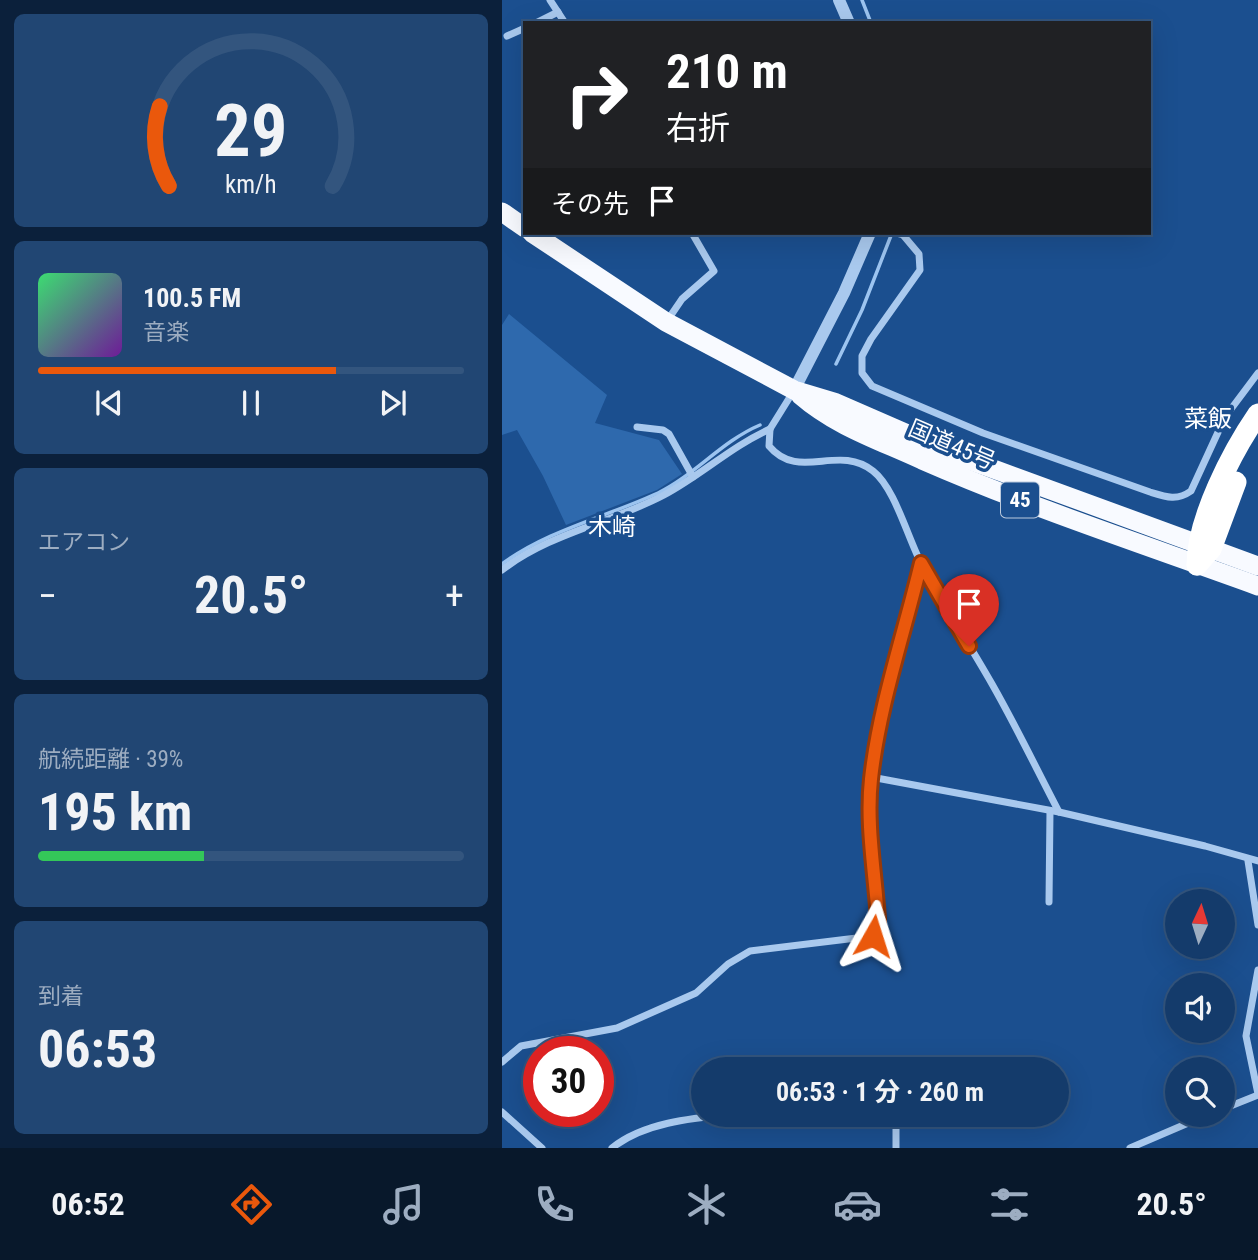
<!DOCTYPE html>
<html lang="ja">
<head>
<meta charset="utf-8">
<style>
  body { margin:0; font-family:"Roboto Condensed","Noto Sans JP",sans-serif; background:#214673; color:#f1f3f6; height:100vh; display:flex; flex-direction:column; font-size:26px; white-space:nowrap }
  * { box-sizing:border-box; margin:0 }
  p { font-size:23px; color:#9dadc1 }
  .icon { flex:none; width:38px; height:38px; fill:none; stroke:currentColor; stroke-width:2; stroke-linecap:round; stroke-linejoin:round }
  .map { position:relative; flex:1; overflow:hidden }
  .drawer { display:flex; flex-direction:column; gap:14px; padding:14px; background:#0b203b; width:502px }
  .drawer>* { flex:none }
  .hud { position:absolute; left:21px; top:21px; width:628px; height:214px; border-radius:0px; box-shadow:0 7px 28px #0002,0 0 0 2px #33557e; background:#202124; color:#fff; overflow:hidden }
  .needle { width:46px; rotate:4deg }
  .buttons { position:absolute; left:663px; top:889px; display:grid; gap:14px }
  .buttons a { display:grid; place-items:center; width:70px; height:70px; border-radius:50%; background:#143b6b; box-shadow:0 7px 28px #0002,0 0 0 2px #33557e; font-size:35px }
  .speed { position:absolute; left:21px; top:1036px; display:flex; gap:14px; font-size:35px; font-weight:700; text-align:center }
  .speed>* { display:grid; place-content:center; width:91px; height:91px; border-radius:50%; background:#143b6b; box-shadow:0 7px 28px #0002,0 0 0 2px #33557e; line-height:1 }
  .speed .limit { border:10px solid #d22; background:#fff; color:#111 }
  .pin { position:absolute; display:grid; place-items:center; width:60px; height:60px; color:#fff; margin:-72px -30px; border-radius:50% 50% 50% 0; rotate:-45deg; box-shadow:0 0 7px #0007 }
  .pin .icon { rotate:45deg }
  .me { position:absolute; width:77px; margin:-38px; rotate:6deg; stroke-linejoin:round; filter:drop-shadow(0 0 5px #0008) }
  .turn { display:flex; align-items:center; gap:24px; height:147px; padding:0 28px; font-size:32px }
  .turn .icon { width:91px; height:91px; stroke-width:2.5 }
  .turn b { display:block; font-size:49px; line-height:60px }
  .then { display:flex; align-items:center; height:66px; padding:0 28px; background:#0003; gap:14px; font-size:26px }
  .big { font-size:52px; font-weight:700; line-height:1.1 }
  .drawer .tile { flex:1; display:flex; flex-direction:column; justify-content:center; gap:10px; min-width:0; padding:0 24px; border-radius:10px; background:#214673 }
  .drawer .dial { align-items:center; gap:0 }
  .dial svg { height:182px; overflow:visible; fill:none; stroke:#33557e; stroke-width:7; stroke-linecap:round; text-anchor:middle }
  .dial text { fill:#f1f3f6; stroke:none }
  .song { display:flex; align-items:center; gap:21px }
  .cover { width:84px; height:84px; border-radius:10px; background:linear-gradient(135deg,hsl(140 70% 55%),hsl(280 70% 35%)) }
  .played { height:7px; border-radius:4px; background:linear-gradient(90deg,#ea580c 70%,#33557e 70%) }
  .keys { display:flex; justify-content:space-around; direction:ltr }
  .heat { display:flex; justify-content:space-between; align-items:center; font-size:38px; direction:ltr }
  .charge { height:10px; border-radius:5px; background:linear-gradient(90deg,#34c759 39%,#33557e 0) }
  .trip { position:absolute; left:189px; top:1057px; width:378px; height:70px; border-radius:35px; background:#143b6b; box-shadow:0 7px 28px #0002,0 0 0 2px #33557e; font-weight:700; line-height:70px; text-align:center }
  .dock { display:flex; height:112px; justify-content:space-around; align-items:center; background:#08182b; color:#9dadc1 }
  .dock .icon { width:49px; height:49px }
  .dock .selected { color:#ea580c }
  .dock b { font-size:32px; color:#f1f3f6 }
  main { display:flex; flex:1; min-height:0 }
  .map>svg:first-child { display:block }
  .green { fill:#2e69ad }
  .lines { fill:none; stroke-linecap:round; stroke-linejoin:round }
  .stream { stroke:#9cc4f0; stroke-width:3.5 }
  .minor { stroke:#a9c9ee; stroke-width:7 }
  .tertiary { stroke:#a9c9ee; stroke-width:12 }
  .trunk { stroke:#f8faff; stroke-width:19 }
  .motorway { stroke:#fff; stroke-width:21 }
  .route-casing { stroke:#983908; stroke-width:18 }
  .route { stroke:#ea580c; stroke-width:12 }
  .labels { text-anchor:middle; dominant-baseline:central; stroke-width:7; stroke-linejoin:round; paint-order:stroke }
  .shield { fill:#1b4f8f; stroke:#bbcadd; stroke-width:2 }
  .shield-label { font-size:21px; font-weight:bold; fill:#fff }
  .street-label { font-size:23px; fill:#fff; stroke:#1b4f8f }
  .neighbourhood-label { font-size:24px; fill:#fff; stroke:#1b4f8f }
</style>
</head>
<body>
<main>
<section class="drawer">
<div class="tile dial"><svg viewBox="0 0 100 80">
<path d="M14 69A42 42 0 1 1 86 69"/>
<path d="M14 69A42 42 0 0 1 10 34" stroke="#ea580c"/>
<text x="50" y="56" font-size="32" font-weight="700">29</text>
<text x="50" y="72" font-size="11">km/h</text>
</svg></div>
<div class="tile">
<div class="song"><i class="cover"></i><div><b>100.5 FM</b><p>音楽</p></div></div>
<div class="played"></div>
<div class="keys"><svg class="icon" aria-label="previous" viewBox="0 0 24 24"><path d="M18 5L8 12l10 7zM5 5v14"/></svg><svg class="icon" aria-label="pause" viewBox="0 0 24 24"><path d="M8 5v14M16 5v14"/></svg><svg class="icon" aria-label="next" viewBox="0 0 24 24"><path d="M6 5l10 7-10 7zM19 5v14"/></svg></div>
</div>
<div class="tile"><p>エアコン</p>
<div class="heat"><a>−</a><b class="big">20.5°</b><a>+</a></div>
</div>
<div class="tile"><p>航続距離 · 39%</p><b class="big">195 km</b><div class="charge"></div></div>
<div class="tile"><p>到着</p><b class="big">06:53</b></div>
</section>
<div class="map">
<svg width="756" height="1148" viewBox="0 0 756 1148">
  <rect width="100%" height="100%" fill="#1b4f8f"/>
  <path class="green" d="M7,314l98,81 -12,28 64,17 23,34 -25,16 -91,35 -23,-49 -26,-46 -15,5v-110z"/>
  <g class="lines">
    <g class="stream">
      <path d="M360,0l9,23"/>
      <path d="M334,364l26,-54 30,-77"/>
      <path d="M0,564c46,-34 104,-47 156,-71 37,-18 64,-52 102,-68"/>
    </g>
    <g class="minor">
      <path d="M48,0l15,23"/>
      <path d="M34,23l22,-11"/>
      <path d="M5,36l18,-8"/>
      <path d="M394,233l7,2 16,19 1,16 -49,69 -9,17v17l10,13 111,47 167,59c16,5 27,9 41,-1l34,-74 33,-44"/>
      <path d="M165,321l15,-22 32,-28 -22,-38"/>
      <path d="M291,392l-23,37 -1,17c30,36 69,-3 104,25 22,17 35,68 49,94 22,40 47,79 70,119 24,42 45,86 67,128"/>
      <path d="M135,427l26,3 6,4 24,43"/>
      <path d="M0,570c48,-37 109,-47 162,-75 36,-19 68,-49 106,-66"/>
      <path d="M369,777l188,35 146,34 53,15"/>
      <path d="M746,861l10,64"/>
      <path d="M547,902l1,-91"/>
      <path d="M756,970l-12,66 12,58"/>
      <path d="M0,1062l19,-16 96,-18 79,-35 32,-29 22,-13 123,-15 5,-5v-12l-9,-120 2,-22 51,-214"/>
      <path d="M445,1069l34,-2 41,2"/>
      <path d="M721,1109l35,-14"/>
      <path d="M0,1112l40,36"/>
      <path d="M394,1115v33"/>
      <path d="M110,1148c31,-25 79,-30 117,-33"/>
      <path d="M628,1148l77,-33"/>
    </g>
    <g class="tertiary">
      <path d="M337,0l10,23"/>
      <path d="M292,390l50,-97 26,-60"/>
    </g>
    <g class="trunk">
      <path d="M0,212l23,16"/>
      <path d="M30,233l134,89 128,68 40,12 124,54 300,110"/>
      <path d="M298,395c37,32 79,45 122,65 110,48 223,85 336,126"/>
    </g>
    <g class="motorway">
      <path d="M695,565c0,-46 35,-113 61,-151"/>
      <path d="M695,565l14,-16 25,-67"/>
    </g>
  </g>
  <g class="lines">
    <g class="route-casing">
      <path id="route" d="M371,936l5,-5v-12c-3,-46 -12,-95 -7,-140 8,-73 33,-145 50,-216l48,83"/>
    </g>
    <use href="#route" class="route"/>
  </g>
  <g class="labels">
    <rect class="shield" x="499" y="482.5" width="38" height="35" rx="5"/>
    <g class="shield-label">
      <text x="518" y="500">45</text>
    </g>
    <g class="street-label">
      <text transform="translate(450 445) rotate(23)">国道45号</text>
    </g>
    <g class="neighbourhood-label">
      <text x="706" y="419">菜飯</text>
      <text x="110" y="527">木崎</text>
    </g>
  </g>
</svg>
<div class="buttons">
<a><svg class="needle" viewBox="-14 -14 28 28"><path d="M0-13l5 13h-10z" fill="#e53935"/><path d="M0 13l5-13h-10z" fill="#9dadc1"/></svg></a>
<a><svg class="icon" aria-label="sound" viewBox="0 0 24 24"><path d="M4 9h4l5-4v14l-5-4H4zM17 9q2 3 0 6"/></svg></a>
<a><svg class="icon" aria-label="search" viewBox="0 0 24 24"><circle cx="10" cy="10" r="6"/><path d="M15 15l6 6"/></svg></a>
</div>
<div class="speed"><div class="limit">30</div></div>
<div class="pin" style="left:467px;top:646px;background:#d93025"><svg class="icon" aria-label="arrive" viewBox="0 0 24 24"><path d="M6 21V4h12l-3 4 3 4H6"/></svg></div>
<svg class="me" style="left:371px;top:936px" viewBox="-20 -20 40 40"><path d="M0-17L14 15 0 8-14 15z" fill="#ea580c" stroke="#fff" stroke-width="4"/></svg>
<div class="trip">06:53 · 1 分 · 260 m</div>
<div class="hud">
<div class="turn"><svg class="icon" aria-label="right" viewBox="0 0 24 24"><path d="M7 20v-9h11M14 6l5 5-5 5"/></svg><div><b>210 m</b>右折</div></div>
<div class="then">その先<svg class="icon" aria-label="arrive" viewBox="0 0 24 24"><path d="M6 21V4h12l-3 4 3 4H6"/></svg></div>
</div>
</div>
</main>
<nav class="dock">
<b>06:52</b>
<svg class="icon selected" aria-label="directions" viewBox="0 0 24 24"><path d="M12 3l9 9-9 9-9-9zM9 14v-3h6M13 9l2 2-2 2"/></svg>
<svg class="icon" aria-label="music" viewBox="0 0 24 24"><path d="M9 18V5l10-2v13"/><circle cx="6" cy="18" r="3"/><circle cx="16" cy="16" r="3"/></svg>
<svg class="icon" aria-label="phone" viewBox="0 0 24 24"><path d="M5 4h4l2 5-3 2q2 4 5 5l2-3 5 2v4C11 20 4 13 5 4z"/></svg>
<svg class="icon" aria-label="climate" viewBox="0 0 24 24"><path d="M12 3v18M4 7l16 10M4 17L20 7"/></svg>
<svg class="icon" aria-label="car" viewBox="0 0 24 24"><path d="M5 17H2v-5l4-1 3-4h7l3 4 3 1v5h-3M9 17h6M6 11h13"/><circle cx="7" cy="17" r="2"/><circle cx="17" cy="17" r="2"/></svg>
<svg class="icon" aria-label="filters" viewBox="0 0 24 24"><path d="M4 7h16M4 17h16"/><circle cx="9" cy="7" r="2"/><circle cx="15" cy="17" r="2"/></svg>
<b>20.5°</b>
</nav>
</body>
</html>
